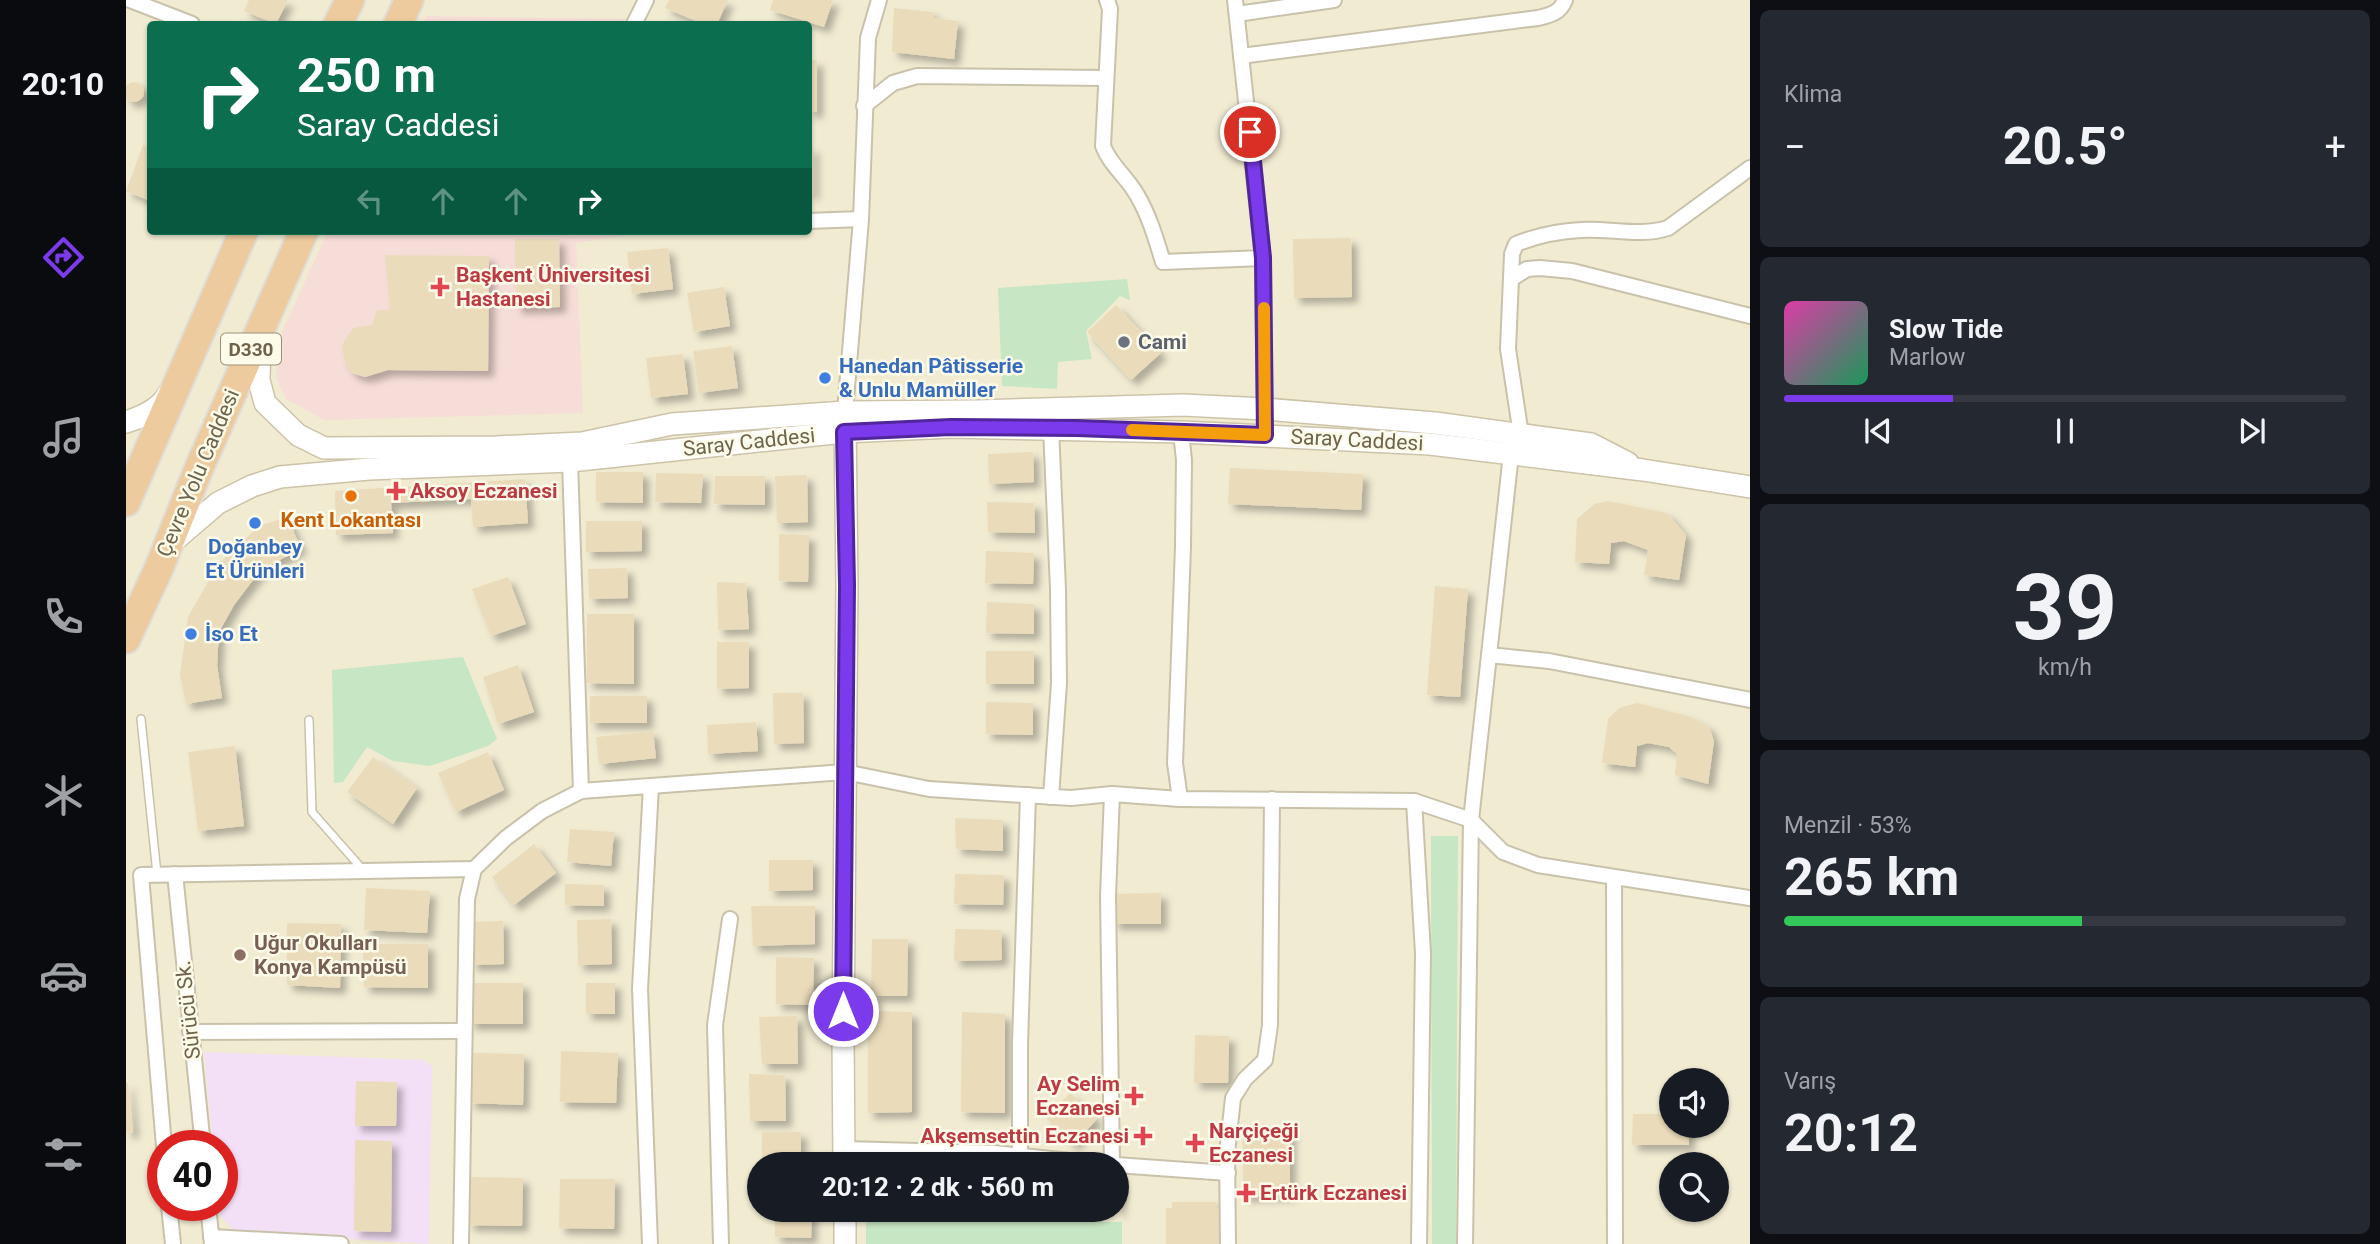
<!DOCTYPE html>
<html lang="tr">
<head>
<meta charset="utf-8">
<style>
  body { margin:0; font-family:Roboto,sans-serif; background:#242831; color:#f1f3f6; height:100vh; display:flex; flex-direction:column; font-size:26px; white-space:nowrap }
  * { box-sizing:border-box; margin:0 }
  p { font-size:23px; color:#9ea1a6 }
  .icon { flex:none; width:38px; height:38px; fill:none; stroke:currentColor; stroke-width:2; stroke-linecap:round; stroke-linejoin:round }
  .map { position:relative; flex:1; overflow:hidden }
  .drawer { display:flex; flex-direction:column; gap:10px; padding:10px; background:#0d0f14; width:630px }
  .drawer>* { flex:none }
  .top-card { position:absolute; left:21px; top:21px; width:665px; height:214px; border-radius:7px; box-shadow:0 2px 5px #0004; background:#0b6e4f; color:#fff; overflow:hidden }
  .tools { position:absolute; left:1533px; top:1068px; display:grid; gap:14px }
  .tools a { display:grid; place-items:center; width:70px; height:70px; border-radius:50%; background:#171b24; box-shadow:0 2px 5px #0004; font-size:35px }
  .speed { position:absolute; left:21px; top:1130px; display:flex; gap:14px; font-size:35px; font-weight:700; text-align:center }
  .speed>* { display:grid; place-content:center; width:91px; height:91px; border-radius:50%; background:#171b24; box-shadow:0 2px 5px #0004; line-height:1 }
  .speed .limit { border:10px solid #d22; background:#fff; color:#111 }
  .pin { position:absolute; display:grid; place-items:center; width:60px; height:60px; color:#fff; margin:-30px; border:4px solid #fff; border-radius:50%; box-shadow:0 2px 7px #0007 }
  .me { position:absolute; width:77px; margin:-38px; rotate:0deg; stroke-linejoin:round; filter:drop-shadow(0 0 5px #0008) }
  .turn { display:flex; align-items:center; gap:24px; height:147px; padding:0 35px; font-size:32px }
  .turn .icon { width:91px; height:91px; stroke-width:2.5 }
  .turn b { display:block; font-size:49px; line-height:60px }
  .lanes { display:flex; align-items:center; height:66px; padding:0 35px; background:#0003; justify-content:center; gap:35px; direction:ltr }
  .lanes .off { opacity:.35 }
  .big { font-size:52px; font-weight:700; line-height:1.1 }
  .drawer .card { flex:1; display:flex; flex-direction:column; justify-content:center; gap:10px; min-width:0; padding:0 24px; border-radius:10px; background:#242831 }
  .drawer .dial { align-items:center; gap:0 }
  .dial b { font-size:91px; line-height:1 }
  .song { display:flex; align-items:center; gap:21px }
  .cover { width:84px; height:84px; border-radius:10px; background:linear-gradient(135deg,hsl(320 70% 55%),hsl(150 70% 35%)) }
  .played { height:7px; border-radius:4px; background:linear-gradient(90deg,#7c3aed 30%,#363941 30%) }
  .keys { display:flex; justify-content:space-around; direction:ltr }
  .heat { display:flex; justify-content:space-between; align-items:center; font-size:38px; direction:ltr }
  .charge { height:10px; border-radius:5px; background:linear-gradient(90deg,#34c759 53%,#363941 0) }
  .trip { position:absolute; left:621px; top:1152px; width:382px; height:70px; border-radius:35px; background:#171b24; box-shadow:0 2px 5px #0004; font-weight:700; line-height:70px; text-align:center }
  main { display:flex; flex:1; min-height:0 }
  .dock { display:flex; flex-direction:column; width:126px; justify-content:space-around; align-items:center; background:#090b0e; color:#9ea1a6 }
  .dock .icon { width:49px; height:49px }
  .dock .selected { color:#7c3aed }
  .dock b { font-size:32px; color:#f1f3f6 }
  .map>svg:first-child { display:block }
  .residential { fill:#f1ebd2; fill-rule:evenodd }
  .education { fill:#f4e0f6 }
  .medical { fill:#f7ddd7 }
  .green { fill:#c7e6c3 }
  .building { fill:#eadcbb; filter:url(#shadow) }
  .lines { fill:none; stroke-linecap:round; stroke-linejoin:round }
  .lane-casing { stroke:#c9c2ab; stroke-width:10 }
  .street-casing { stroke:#c9c2ab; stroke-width:18 }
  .secondary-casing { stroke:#ccc3a9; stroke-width:24 }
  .highway-casing { stroke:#dfddd8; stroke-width:32 }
  .lane { stroke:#fff; stroke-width:7 }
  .street { stroke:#fff; stroke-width:14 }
  .secondary { stroke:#fff; stroke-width:21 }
  .highway { stroke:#eecb9f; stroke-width:28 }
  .route-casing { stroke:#51269a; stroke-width:18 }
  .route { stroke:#7c3aed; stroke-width:12 }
  .slow { stroke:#f59e0b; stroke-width:12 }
  .health-dot { fill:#e0444e; stroke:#fdfbe9; stroke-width:2.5 }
  .worship-dot { fill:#6b7280; stroke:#fdfbe9; stroke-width:2.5 }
  .shop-dot { fill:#3f7fe0; stroke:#fdfbe9; stroke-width:2.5 }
  .food-dot { fill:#e8710a; stroke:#fdfbe9; stroke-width:2.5 }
  .education-dot { fill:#8d6e63; stroke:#fdfbe9; stroke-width:2.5 }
  .labels { text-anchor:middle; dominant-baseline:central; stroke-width:5; stroke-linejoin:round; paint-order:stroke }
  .shield { fill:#fdfbe9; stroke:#9a917b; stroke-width:2 }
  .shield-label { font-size:19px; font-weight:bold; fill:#6f634c }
  .health-label { font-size:21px; font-weight:bold; fill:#be3a42; stroke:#fdfbe9; text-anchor:start }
  .worship-label { font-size:21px; font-weight:bold; fill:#5b616d; stroke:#fdfbe9; text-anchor:start }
  .shop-label { font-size:21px; font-weight:bold; fill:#366cbe; stroke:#fdfbe9; text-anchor:start }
  .street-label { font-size:21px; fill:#6f634c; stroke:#fdfbe9 }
  .food-label { font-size:21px; font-weight:bold; fill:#c56008; stroke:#fdfbe9 }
  .education-label { font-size:21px; font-weight:bold; fill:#785e54; stroke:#fdfbe9; text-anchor:start }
</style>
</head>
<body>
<main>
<nav class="dock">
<b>20:10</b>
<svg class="icon selected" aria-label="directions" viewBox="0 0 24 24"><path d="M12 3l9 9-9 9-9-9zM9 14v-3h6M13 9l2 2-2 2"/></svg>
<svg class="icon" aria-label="music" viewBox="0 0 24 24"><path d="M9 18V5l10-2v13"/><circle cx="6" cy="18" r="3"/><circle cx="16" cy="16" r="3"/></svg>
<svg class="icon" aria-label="phone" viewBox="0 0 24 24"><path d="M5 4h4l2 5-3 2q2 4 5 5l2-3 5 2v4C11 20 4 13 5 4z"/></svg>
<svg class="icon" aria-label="climate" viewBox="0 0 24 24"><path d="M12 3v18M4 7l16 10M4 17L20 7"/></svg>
<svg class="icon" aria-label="car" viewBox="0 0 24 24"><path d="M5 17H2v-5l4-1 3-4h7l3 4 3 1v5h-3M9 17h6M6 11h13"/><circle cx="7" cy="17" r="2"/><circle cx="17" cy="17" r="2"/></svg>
<svg class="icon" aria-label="filters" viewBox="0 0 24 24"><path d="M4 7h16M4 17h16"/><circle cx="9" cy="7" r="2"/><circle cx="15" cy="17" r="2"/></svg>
</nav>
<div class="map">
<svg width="1624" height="1244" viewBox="0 0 1624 1244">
  <defs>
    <filter id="shadow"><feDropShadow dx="6" dy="6" stdDeviation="3.5" flood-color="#0004"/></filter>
  </defs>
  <rect width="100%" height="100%" fill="#faf8e3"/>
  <path class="residential" d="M0,0h1624v1244h-1624zM24,24h658v207h-658zM1545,1080h46v45h-46zM37,1146h59v60h-59zM634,1164h356v45h-356zM1545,1164h46v45h-46z"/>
  <path class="education" d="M78,1052l220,8 8,6 -3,178 -193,-12 -17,-17 -1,-9h4v-60h-9z"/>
  <g class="medical">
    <path d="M300,16l199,3 -2,5h-201z"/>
    <path d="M202,231h298l1,4 -51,8 7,170 -259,7 -38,-21 -10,-22 6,-45z"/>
  </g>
  <g class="green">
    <path d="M1001,279l3,21 -10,-4 -34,35 6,28 -34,3 -1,27 -55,-3 -4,-98z"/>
    <path d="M337,657l34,82 -9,7 -58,20 -37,-5 -26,-14 -24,35 -9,1 -2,-113z"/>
    <path d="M1305,836h27l-2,408h-24z"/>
    <rect x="740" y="1222" width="256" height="22"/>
  </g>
  <g class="building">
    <path d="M123,0h39l-12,24 -32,-13z"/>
    <path d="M543,0h59l-11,24h-14l-38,-16z"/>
    <path d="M647,0h60l-9,27 -54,-17z"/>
    <path d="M768,8l40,4 -1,6 25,3 -4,38 -62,-7z"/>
    <path d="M691,60v52h-9v-51z"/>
    <circle cx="8" cy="92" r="10"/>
    <path d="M17,145l7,3v53l-24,-10z"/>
    <rect x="682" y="147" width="5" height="47"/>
    <path d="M1225,238l1,59 -58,1 -1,-59z"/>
    <path d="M389,239h44l1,68 -44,1z"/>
    <path d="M542,248l5,41 -41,5 -5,-42z"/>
    <path d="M259,255l104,1 -1,115 -100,-1 -23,7 -13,-4 -8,-13 -2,-15 11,-17 19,-3 5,-15h13z"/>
    <path d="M598,287l6,39 -36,6 -7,-39z"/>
    <path d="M990,305l45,48 -30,27 -44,-48z"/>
    <path d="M606,346l6,42 -39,5 -6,-42z"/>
    <path d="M557,354l5,40 -37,4 -5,-40z"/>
    <path d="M907,452l1,30 -45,2 -1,-30z"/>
    <path d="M1104,468l133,6 -2,36 -133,-6z"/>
    <path d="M470,472h47v31l-47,-1z"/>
    <path d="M530,473l47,1 -2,29 -46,-1z"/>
    <path d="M681,475l1,47 -31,1 -2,-47z"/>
    <path d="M589,476h50v29l-51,-1z"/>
    <path d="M399,479l3,44 -55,4 -2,-28 -80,4 2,30 -57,2 -1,-44z"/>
    <path d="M1482,501l59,12 19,22 -7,45 -35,-5 4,-25 -24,-9 -13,2 -2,21 -34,-2 2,-43 17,-15z"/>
    <path d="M861,502l47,1 1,30 -47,-1z"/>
    <path d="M161,517l14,31 -41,23 -26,34 -15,27 -2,33 5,33 -36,6 -6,-29 8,-58 29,-51 42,-40z"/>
    <path d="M460,521h56v30l-56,1z"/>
    <path d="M653,534l30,1 -1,47 -29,-1z"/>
    <path d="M860,551l48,2 -1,31 -48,-1z"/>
    <path d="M501,568l1,30 -39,1 -1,-30z"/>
    <path d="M382,577l18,47 -35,12 -19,-47z"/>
    <path d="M591,582l29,1 3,46 -31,1z"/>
    <path d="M1309,586l33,3 -8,108 -33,-2z"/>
    <path d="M861,602l47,2v30l-48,-1z"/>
    <path d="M461,614h47v70l-47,-1z"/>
    <path d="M591,642h32v46l-32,1z"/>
    <rect x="860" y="651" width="48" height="33"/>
    <path d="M392,665l16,47 -36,12 -15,-47z"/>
    <path d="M647,693h30l1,50 -30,1z"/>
    <rect x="464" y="696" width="57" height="27"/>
    <path d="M860,702l47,1v32l-47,-1z"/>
    <path d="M1511,703l54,14 18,10 5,14 -6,43 -33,-9 2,-21 -8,-7 -21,-4 -11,3 -2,21 -33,-4 6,-44 11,-11z"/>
    <path d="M630,722l2,29 -50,3 -1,-29z"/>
    <path d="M527,731l3,27 -57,6 -3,-27z"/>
    <path d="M109,746l9,80 -46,5 -10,-79z"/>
    <path d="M362,752l16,38 -48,22 -18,-39z"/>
    <path d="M247,757l44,31 -24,36 -46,-32z"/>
    <path d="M829,818l48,2v31l-47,-2z"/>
    <path d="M444,829l44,3 -3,34 -44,-4z"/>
    <path d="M408,844l22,29 -42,32 -22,-28z"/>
    <path d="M643,860h44v30l-44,1z"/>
    <path d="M829,874l49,1 -1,30 -49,-1z"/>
    <path d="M439,884l39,1v21l-39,-1z"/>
    <path d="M240,888l64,3 -3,42 -63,-3z"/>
    <path d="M1035,893v31h-48v-30z"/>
    <path d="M625,906h64v38l-62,2z"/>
    <path d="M485,919l1,45 -34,1 -1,-45z"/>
    <path d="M377,921l1,43 -33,1 -1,-43z"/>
    <path d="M161,923l54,1 -1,64 -53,-3z"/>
    <path d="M829,929l46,1 1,30 -48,1z"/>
    <path d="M746,939h36l-1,57h-36z"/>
    <path d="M237,944h65v44l-64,-1z"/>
    <path d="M650,957l38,1 -1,47 -37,-1z"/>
    <path d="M344,983h53v41h-54z"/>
    <rect x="460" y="983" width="29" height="31"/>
    <path d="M742,1011l44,1v100l-44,1z"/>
    <path d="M836,1012l43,2v99l-44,-1z"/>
    <path d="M671,1016l1,48h-36l-3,-47z"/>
    <path d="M1069,1035l34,1 -1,47h-34z"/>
    <path d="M435,1051l57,2 -2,50 -56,-1z"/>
    <path d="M345,1053l53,1 -1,51 -54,-2z"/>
    <path d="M623,1074l36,1 1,46h-36z"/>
    <path d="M230,1081l41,1 -1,44h-41z"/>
    <path d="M0,1083h2l5,49 -7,1z"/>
    <path d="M944,1093l27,26 -24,26 -27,-27z"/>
    <path d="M1507,1114h38v11h18v20h-57z"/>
    <path d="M1117,1126h47v69l-47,1z"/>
    <rect x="636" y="1132" width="39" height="32"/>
    <path d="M229,1140l37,1 -1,91 -37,-1z"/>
    <path d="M343,1177l54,1 -1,48 -54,-1z"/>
    <path d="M434,1179h55l-1,50 -55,-1z"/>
    <rect x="990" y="1185" width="4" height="26"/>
    <path d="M1046,1202h45v6h5v36h-56v-36h6z"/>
    <path d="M649,1209h37l-1,29 -36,-1z"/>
  </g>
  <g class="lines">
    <g class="lane-casing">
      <g id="lane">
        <path d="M15,719l16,155"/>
        <path d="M183,720l3,92 52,59"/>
      </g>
    </g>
    <g class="street-casing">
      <g id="street">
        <path d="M4,0l62,24"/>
        <path d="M981,0l3,9 -7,137c7,19 24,31 34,49 12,20 19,44 26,67l100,-4"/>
        <path d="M1109,0l28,258 2,177"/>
        <path d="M1111,14l97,-14"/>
        <path d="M508,24l12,-24"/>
        <path d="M1115,56l297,-38c13,-3 22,-5 27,-18"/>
        <path d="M738,106l29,-23 24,-7 188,2"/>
        <path d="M682,221l53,-2"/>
        <path d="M1385,279l16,-10 13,-1 32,3 178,45"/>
        <path d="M719,412l16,-193 7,-181 11,-38"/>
        <path d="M1395,435l-13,-86 4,-95 4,-10c20,-8 43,-13 65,-14 28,-2 60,7 87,-2l82,-60"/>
        <path d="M444,461l11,330"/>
        <path d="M1363,655l60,6 201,39"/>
        <path d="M986,794l-4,102 4,268"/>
        <path d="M925,797l8,-114 -1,-94 -7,-161"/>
        <path d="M1054,799l-5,-36 8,-216 1,-87 -3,-28"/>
        <path d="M1288,801l9,152 -4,291"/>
        <path d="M49,874l28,272"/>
        <path d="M1488,877l1,367"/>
        <path d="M64,1032l274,-1"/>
        <path d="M38,1146l-23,-271 333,-6"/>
        <path d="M718,1149l150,4 105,11"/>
        <path d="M894,1156v-112l8,-249"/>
        <path d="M990,1165l112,8"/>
        <path d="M43,1206l4,38"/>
        <path d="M82,1206l4,38"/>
        <path d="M85,1237l130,7"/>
        <path d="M335,1244l6,-345 7,-30 32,-31 36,-27 39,-20 264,-19 84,17 142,9 41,-4 68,5 234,2 57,19 32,32 35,13 212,33"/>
        <path d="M524,1244l-10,-255 11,-203"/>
        <path d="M595,1244l-6,-219 15,-106"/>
        <path d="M1102,1244l-1,-91 6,-55 12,-19 20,-19 5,-35 2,-226"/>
        <path d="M1339,1244l6,-424 40,-366"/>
      </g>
    </g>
    <g class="secondary-casing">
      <g id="secondary">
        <path d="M134,341l-1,39 6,23 33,32 26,13 172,-1 86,-4 90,-19 173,-12 132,-1 206,-6 82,4 170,14 156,21 37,19"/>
        <path d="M0,422c16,-5 35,-14 43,-29"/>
        <path d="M43,545l49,-42 34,-17 28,-9 89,-8 201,-8 274,-29 107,-5 230,5 249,12 213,26 107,17"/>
        <path d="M718,1164l-1,-127 4,-452 -2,-165"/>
        <path d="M719,1209v35"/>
      </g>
    </g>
    <g class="highway-casing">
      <g id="highway">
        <path d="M212,24l12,-24"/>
        <path d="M272,24l11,-24"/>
        <path d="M0,502l118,-271"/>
        <path d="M0,639l33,-71 40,-100 105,-237"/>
      </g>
    </g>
    <use href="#lane" class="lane"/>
    <use href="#street" class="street"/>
    <use href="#secondary" class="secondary"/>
    <use href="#highway" class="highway"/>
  </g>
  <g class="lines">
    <g class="route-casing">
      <path id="route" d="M717,1011l4,-426 -3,-153 107,-5 126,1 188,7 -2,-177 -13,-126"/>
    </g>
    <use href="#route" class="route"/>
    <path class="slow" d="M1006,430l133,5 -1,-127"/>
  </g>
  <g class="health-dot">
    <path d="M310.5 276.5h7v7h7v7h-7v7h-7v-7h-7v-7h7z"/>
    <path d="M266.5 480.5h7v7h7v7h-7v7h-7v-7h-7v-7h7z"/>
    <path d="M1004.5 1085.5h7v7h7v7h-7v7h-7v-7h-7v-7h7z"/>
    <path d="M1013.5 1125.5h7v7h7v7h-7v7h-7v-7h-7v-7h7z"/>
    <path d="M1065.5 1132.5h7v7h7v7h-7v7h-7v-7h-7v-7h7z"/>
    <path d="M1116.5 1182.5h7v7h7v7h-7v7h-7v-7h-7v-7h7z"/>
  </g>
  <circle class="worship-dot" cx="998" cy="342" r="7"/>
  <g class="shop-dot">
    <circle cx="699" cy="378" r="7"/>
    <circle cx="129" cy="523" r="7"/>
    <circle cx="65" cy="634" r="7"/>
  </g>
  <circle class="food-dot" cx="225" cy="496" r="7"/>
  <circle class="education-dot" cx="114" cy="955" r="7"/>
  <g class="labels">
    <rect class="shield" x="95" y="333.5" width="60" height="31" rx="5"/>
    <g class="shield-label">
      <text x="125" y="349">D330</text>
    </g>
    <g class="health-label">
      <text x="330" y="275">Başkent Üniversitesi<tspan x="330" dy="24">Hastanesi</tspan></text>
      <text x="284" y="491">Aksoy Eczanesi</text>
      <text x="994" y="1084" text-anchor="end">Ay Selim<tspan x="994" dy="24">Eczanesi</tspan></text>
      <text x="1083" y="1131">Narçiçeği<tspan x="1083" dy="24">Eczanesi</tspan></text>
      <text x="1003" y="1136" text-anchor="end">Akşemsettin Eczanesi</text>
      <text x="1134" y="1193">Ertürk Eczanesi</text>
    </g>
    <g class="worship-label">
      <text x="1012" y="342">Cami</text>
    </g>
    <g class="shop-label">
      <text x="713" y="366">Hanedan Pâtisserie<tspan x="713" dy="24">&amp; Unlu Mamüller</tspan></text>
      <text x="129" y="547" text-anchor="middle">Doğanbey<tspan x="129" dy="24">Et Ürünleri</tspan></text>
      <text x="79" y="634">İso Et</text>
    </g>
    <g class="street-label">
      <text transform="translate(1231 440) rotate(3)">Saray Caddesi</text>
      <text transform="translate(623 442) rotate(-6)">Saray Caddesi</text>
      <text transform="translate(72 473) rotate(-67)">Çevre Yolu Caddesi</text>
      <text transform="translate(62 1010) rotate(-96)">Sürücü Sk.</text>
    </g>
    <g class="food-label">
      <text x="225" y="520">Kent Lokantası</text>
    </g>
    <g class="education-label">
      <text x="128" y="943">Uğur Okulları<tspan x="128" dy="24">Konya Kampüsü</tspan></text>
    </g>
  </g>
</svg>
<div class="tools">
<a><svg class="icon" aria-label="sound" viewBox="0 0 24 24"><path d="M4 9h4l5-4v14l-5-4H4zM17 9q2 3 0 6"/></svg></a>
<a><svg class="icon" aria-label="search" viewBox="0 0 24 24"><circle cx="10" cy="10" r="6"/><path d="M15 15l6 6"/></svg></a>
</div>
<div class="speed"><div class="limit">40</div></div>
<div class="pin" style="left:1124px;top:132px;background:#d93025"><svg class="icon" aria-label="arrive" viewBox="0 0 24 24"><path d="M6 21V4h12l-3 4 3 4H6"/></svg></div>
<svg class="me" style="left:717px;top:1011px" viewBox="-20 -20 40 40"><circle r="17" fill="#7c3aed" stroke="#fff" stroke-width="3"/><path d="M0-11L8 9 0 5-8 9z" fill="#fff"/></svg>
<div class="trip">20:12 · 2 dk · 560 m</div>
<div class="top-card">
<div class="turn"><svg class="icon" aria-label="right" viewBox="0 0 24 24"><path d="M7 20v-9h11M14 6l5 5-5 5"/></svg><div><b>250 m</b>Saray Caddesi</div></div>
<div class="lanes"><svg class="icon off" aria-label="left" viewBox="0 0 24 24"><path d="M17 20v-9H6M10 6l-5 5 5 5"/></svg><svg class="icon off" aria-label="ahead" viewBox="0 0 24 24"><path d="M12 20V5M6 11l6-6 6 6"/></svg><svg class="icon off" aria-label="ahead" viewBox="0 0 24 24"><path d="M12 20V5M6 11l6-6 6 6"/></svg><svg class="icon" aria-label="right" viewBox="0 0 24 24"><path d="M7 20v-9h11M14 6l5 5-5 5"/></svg></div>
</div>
</div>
<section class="drawer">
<div class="card"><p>Klima</p>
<div class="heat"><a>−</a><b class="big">20.5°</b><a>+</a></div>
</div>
<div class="card">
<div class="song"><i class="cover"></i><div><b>Slow Tide</b><p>Marlow</p></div></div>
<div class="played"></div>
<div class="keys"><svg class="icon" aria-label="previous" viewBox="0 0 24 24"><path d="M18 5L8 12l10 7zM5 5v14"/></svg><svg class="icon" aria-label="pause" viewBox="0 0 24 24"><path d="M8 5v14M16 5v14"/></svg><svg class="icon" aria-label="next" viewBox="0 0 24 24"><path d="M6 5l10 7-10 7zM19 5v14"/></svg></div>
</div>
<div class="card dial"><b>39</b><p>km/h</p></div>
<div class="card"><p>Menzil · 53%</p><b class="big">265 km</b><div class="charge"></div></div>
<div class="card"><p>Varış</p><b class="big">20:12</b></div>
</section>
</main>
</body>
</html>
